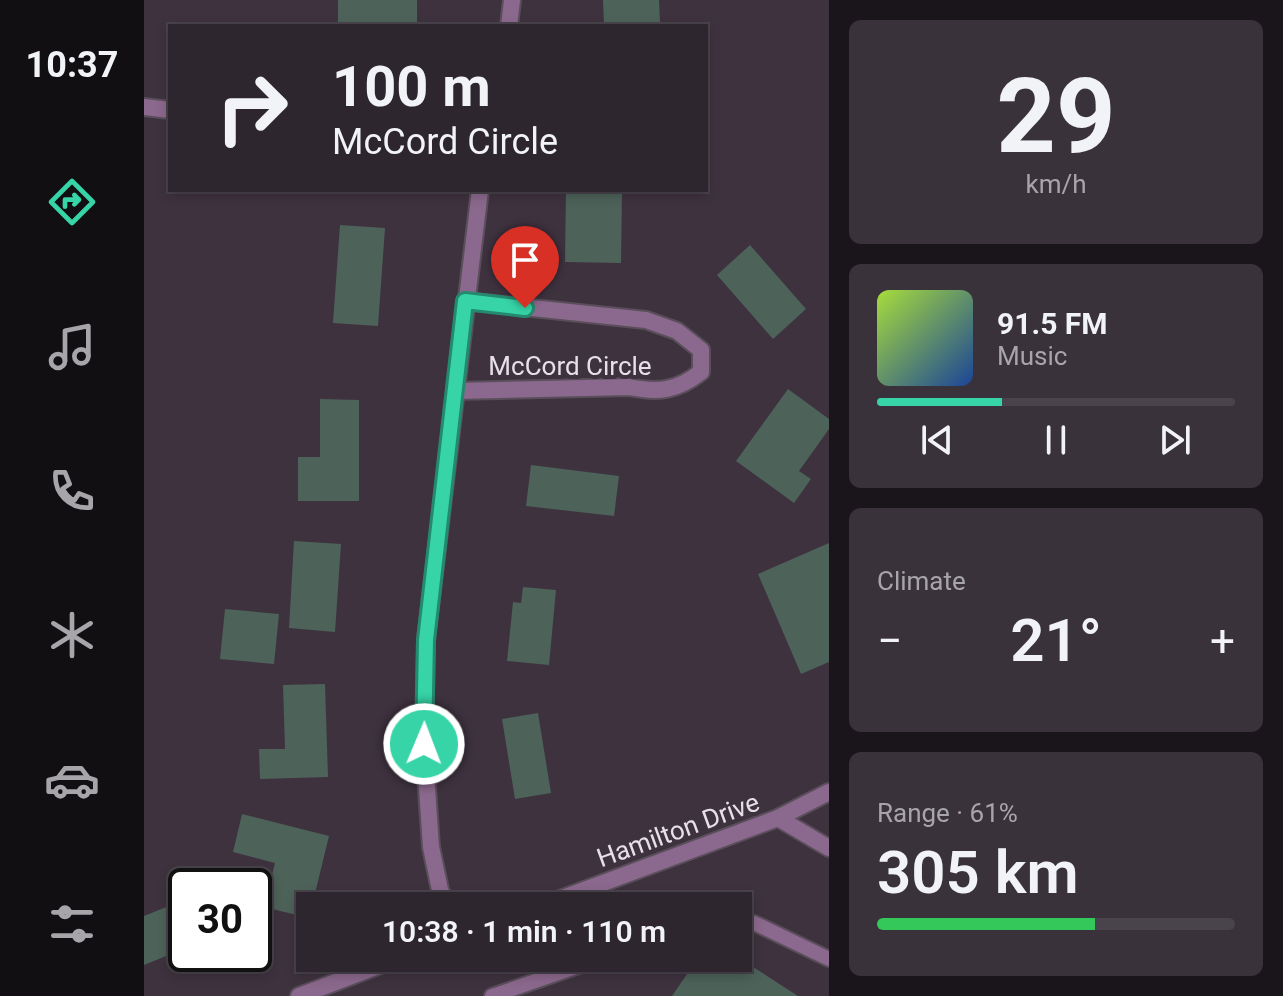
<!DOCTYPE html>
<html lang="en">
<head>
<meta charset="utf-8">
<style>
  body { margin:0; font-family:Roboto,sans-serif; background:#3a323b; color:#f1f3f6; height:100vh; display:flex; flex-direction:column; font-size:30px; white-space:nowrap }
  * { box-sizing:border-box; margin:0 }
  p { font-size:26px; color:#a7a5aa }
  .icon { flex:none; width:44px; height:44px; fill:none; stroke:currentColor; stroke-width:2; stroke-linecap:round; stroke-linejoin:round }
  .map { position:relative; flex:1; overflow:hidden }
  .panel { display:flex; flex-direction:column; gap:20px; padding:20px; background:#19151a; width:454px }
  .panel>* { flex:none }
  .hud { position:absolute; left:24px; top:24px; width:540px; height:168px; border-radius:0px; box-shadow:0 4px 12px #0003,0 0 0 2px #49434b; background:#2e262f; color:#f1f3f6; overflow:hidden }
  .speed { position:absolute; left:24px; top:868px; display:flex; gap:16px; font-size:40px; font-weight:700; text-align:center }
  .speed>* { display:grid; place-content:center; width:104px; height:104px; border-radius:50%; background:#2e262f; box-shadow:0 4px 12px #0003,0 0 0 2px #49434b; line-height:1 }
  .speed .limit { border:4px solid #111; border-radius:12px; background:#fff; color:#111 }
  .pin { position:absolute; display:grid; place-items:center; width:68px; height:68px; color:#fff; margin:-82px -34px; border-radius:50% 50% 50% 0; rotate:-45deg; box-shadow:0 0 8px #0007 }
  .pin .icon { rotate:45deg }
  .me { position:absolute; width:88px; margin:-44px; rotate:1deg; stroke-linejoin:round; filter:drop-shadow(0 0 6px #0008) }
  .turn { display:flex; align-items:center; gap:28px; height:168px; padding:0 32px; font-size:36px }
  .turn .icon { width:104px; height:104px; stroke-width:2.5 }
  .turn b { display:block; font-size:56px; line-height:68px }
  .big { font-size:60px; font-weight:600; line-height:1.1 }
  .panel .card { flex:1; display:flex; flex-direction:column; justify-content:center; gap:12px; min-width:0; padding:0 28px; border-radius:12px; background:#3a323b }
  .panel .dial { align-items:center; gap:0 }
  .dial b { font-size:104px; line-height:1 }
  .song { display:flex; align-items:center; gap:24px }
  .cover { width:96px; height:96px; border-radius:12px; background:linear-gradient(135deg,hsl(80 70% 55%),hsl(220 70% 35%)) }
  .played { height:8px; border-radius:4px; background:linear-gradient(90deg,#36d4a7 35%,#49434b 35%) }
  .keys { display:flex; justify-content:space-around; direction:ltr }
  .heat { display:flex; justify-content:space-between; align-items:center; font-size:44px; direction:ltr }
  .charge { height:12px; border-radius:6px; background:linear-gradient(90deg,#34c759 61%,#49434b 0) }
  .trip { position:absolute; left:152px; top:892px; width:456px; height:80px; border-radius:0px; background:#2e262f; box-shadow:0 4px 12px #0003,0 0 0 2px #49434b; font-weight:600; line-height:80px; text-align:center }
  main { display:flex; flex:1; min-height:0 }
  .tabs { display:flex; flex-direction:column; width:144px; justify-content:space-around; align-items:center; background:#120f13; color:#a7a5aa }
  .tabs .icon { width:56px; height:56px }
  .tabs .selected { color:#36d4a7 }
  .tabs b { font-size:36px; color:#f1f3f6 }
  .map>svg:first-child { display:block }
  .building { fill:#4d6259 }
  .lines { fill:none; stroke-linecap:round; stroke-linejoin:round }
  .lane-casing { stroke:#594e5a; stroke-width:18 }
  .street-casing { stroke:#594e5a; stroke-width:20 }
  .lane { stroke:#8b688d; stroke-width:14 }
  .street { stroke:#8b688d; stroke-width:16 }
  .route-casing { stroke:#238a6d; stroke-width:20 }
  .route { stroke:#36d4a7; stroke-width:14 }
  .labels { text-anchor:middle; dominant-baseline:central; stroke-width:8; stroke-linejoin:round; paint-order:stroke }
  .street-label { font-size:26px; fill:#e8e0e9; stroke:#3e323f }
</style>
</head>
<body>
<main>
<nav class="tabs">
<b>10:37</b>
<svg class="icon selected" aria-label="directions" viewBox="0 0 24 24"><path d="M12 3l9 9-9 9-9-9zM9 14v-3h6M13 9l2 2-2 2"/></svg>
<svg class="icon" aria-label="music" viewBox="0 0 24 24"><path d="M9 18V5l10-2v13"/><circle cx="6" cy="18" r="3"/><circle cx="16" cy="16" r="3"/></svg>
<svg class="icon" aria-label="phone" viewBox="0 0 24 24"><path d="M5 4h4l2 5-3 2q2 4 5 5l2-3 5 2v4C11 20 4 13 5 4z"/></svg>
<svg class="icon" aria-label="climate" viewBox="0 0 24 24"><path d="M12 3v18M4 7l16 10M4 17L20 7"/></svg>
<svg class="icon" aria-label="car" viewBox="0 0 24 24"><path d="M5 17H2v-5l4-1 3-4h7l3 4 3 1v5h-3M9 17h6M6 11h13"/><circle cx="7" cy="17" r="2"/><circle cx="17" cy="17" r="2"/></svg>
<svg class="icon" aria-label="filters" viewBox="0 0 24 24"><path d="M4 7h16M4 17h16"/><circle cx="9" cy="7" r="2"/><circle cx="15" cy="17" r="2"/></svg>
</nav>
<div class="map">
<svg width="685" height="996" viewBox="0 0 685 996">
  <rect width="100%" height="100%" fill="#3e323f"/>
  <g class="building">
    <rect x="194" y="0" width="79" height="26"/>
    <path d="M459,0h56l1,22 -56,2z"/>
    <path d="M422,190h56l-1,73 -56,-1z"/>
    <path d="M196,225l45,3 -7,98 -45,-3z"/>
    <path d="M606,245l56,64 -33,30 -56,-64z"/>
    <path d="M644,389l41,30v10l-30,42 12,8 -17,24 -58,-42z"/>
    <path d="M176,399l39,1v101h-61v-44h22z"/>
    <path d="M387,465l88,11 -5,40 -88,-10z"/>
    <path d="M150,541l47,3 -6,88 -46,-4z"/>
    <path d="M685,543v119l-28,12 -43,-100z"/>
    <path d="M379,587l33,3 -7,75 -42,-4 6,-59 8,1z"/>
    <path d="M81,609l54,5 -5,50 -54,-5z"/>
    <path d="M181,684l3,93 -68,2 -1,-30h26l-2,-64z"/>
    <path d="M394,713l13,80 -36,6 -13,-80z"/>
    <path d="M98,814l87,22 -20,82 -45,-11 11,-44 -42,-11z"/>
    <path d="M42,899v49l-42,17v-49z"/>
    <path d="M554,958h41l59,38h-126z"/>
  </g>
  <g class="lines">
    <g class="lane-casing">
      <g id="lane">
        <path d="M594,924l16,-1 75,36"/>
        <path d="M348,996l110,-38"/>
      </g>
    </g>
    <g class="street-casing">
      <g id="street">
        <path d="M365,26l3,-26"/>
        <path d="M0,107l26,3"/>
        <path d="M311,391l174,-4c29,6 48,4 72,-15v-22l-24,-19 -31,-11 -181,-19"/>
        <path d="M634,818l51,30"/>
        <path d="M304,906l-8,-16 -9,-43 -7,-103 2,-104 54,-450"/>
        <path d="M397,906l237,-88 51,-26"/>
        <path d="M155,996l100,-38"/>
      </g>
    </g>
    <use href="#lane" class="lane"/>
    <use href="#street" class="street"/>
  </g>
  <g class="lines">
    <g class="route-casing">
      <path id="route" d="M280,744l2,-104 39,-339 60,7"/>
    </g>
    <use href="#route" class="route"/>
  </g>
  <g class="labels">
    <g class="street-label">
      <text x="426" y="366">McCord Circle</text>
      <text transform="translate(534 830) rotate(-20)">Hamilton Drive</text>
    </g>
  </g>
</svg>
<div class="speed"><div class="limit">30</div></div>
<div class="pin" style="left:381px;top:308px;background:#d93025"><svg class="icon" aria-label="arrive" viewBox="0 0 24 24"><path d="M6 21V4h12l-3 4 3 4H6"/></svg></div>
<svg class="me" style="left:280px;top:744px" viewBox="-20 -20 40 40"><circle r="17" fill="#36d4a7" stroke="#fff" stroke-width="3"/><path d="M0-11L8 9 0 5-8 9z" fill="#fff"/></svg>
<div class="trip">10:38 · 1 min · 110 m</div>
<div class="hud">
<div class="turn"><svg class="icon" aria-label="right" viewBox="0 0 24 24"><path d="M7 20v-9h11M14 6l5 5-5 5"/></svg><div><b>100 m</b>McCord Circle</div></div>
</div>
</div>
<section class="panel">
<div class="card dial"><b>29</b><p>km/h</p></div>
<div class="card">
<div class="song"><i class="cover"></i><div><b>91.5 FM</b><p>Music</p></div></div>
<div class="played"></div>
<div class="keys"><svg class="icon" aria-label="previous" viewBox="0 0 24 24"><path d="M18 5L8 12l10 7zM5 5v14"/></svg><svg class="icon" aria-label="pause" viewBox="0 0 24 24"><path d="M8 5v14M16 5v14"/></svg><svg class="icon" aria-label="next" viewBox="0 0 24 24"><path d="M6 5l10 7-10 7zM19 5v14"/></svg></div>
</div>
<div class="card"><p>Climate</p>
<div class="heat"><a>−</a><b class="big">21°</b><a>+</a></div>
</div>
<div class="card"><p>Range · 61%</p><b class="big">305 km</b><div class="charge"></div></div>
</section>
</main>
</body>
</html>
